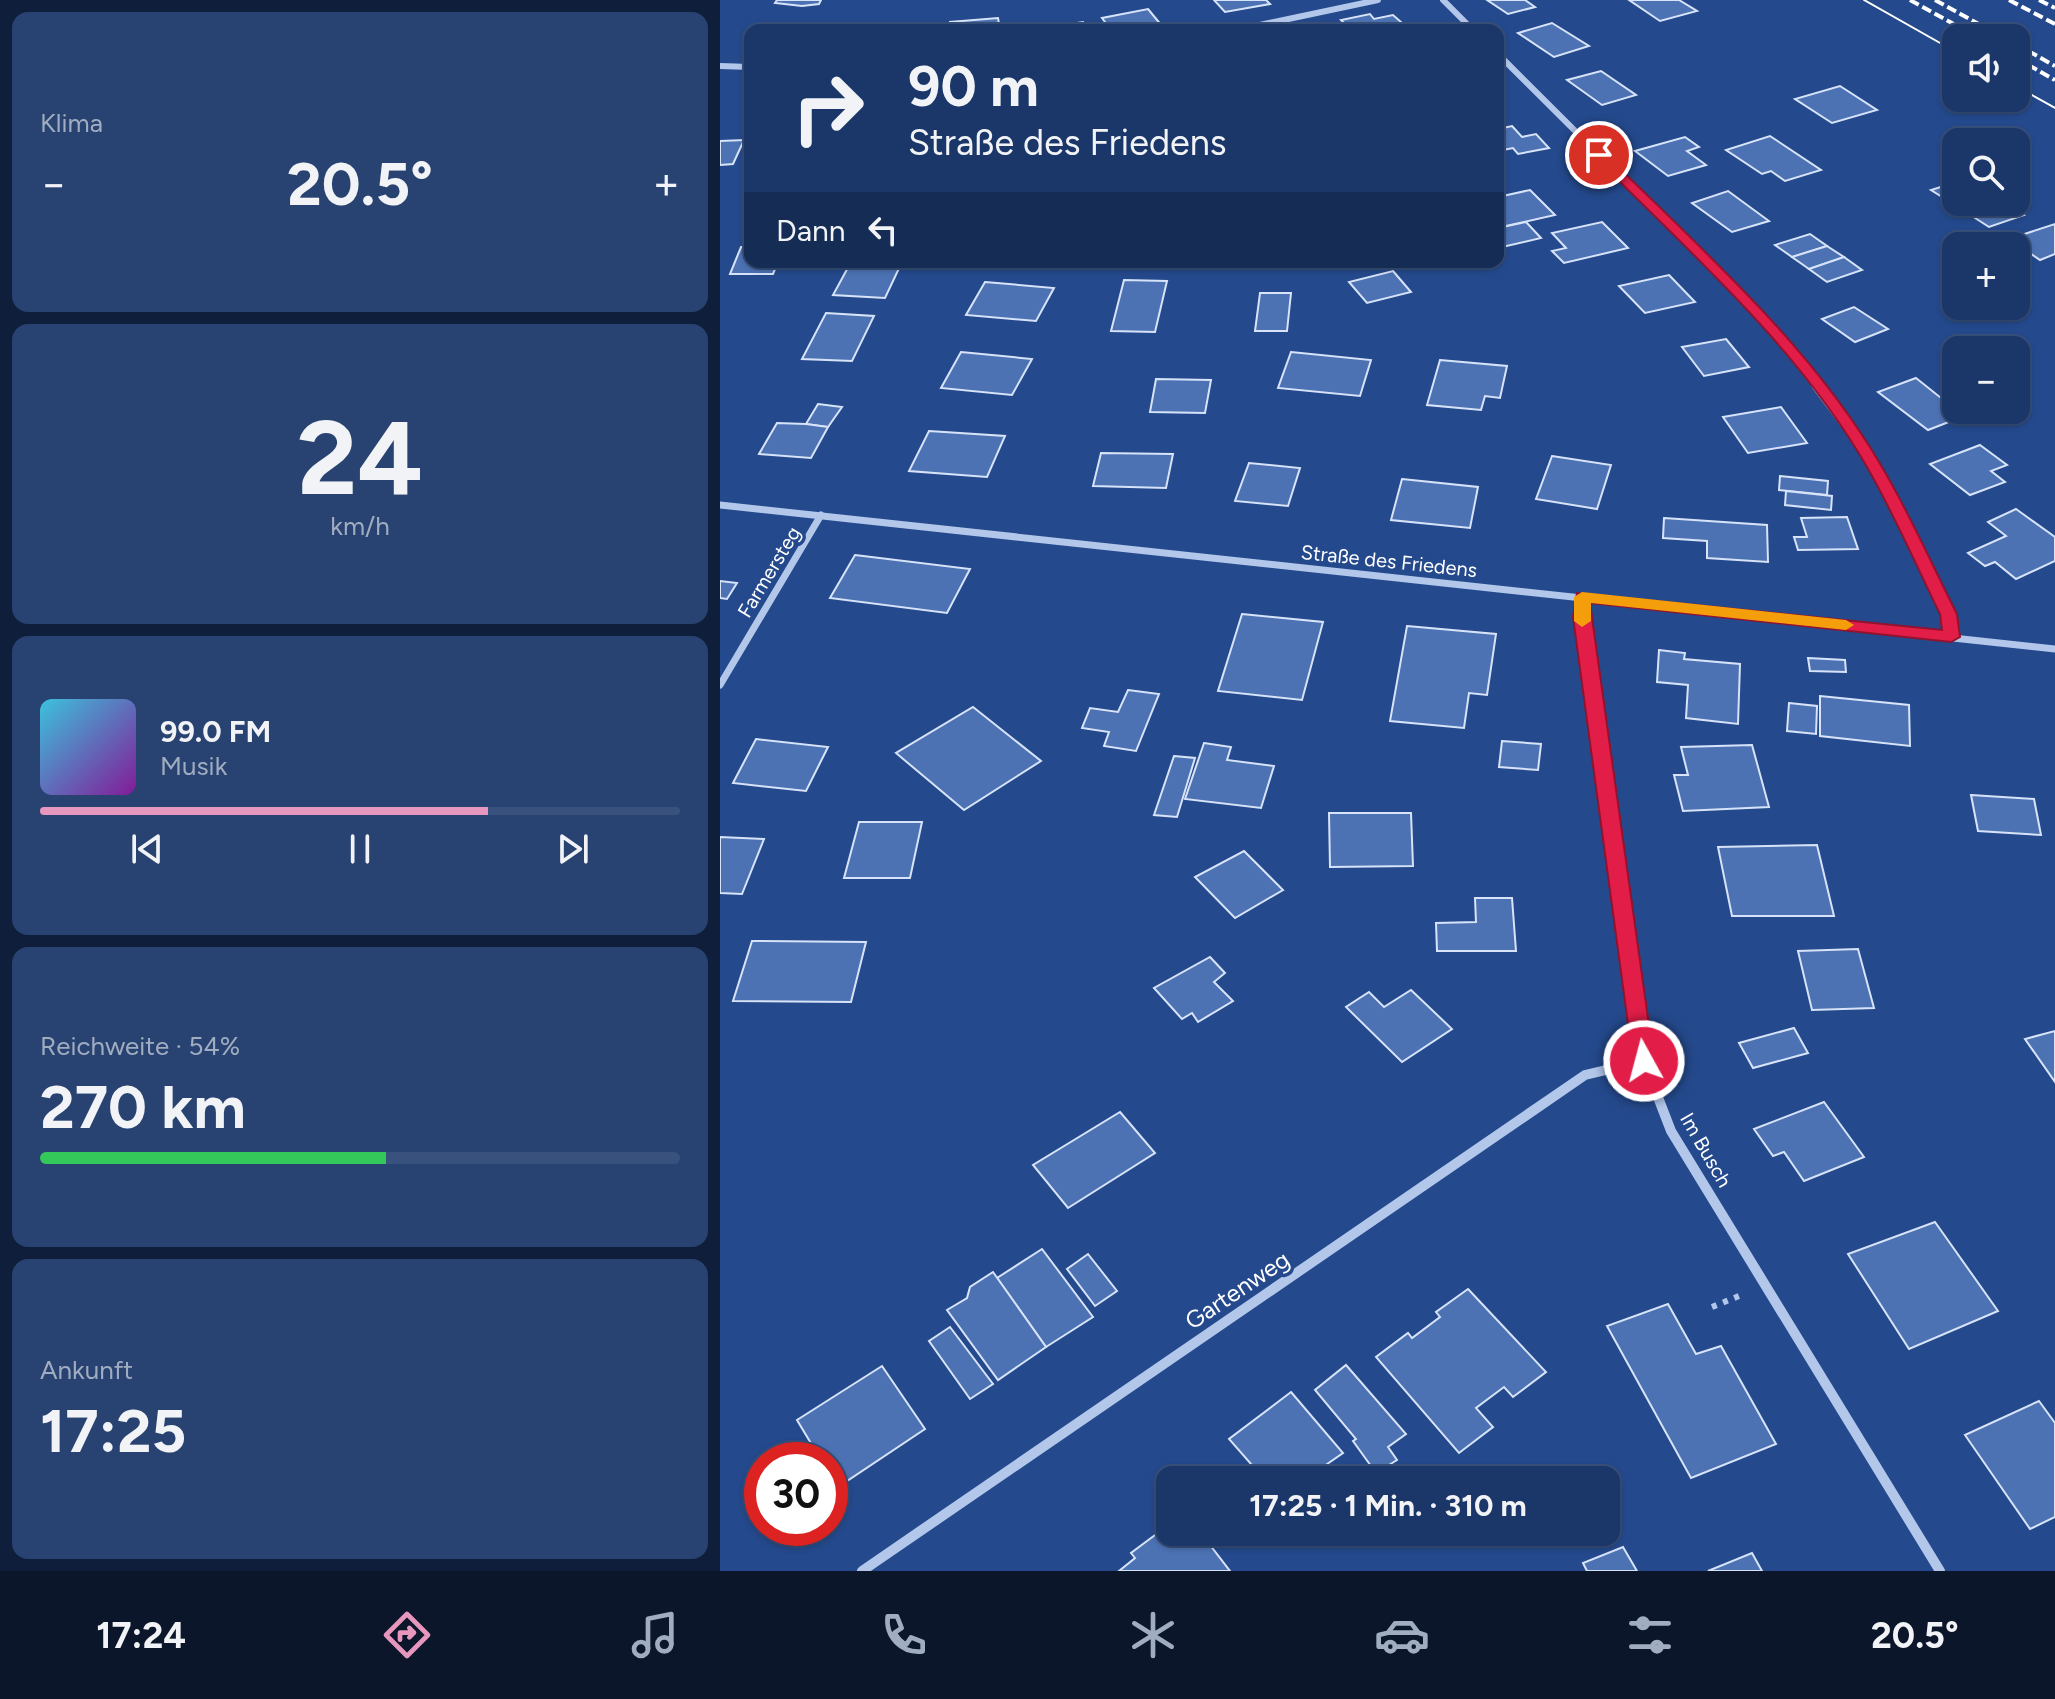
<!DOCTYPE html>
<html lang="de">
<head>
<meta charset="utf-8">
<style>
  body { margin:0; font-family:Figtree,sans-serif; background:#284271; color:#f1f3f6; height:100vh; display:flex; flex-direction:column; font-size:30px; white-space:nowrap }
  * { box-sizing:border-box; margin:0 }
  p { font-size:26px; color:#a0acc0 }
  .icon { flex:none; width:44px; height:44px; fill:none; stroke:currentColor; stroke-width:2; stroke-linecap:round; stroke-linejoin:round }
  .map { position:relative; flex:1; overflow:hidden }
  .sheet { display:flex; flex-direction:column; gap:12px; padding:12px; background:#0f1e3a; width:720px }
  .sheet>* { flex:none }
  .banner { position:absolute; left:24px; top:24px; width:760px; height:244px; border-radius:16px; box-shadow:0 2px 6px #0004,0 0 0 2px #39517d; background:#1b3769; color:#f1f3f6; overflow:hidden }
  .fabs { position:absolute; left:1222px; top:24px; display:grid; gap:16px }
  .fabs a { display:grid; place-items:center; width:88px; height:88px; border-radius:16px; background:#1b3769; box-shadow:0 2px 6px #0004,0 0 0 2px #39517d; font-size:40px }
  .speed { position:absolute; left:24px; top:1442px; display:flex; gap:16px; font-size:40px; font-weight:700; text-align:center }
  .speed>* { display:grid; place-content:center; width:104px; height:104px; border-radius:50%; background:#1b3769; box-shadow:0 2px 6px #0004,0 0 0 2px #39517d; line-height:1 }
  .speed .limit { border:12px solid #d22; background:#fff; color:#111 }
  .pin { position:absolute; display:grid; place-items:center; width:68px; height:68px; color:#fff; margin:-34px; border:4px solid #fff; border-radius:50%; box-shadow:0 2px 8px #0007 }
  .me { position:absolute; width:88px; margin:-44px; rotate:353deg; stroke-linejoin:round; filter:drop-shadow(0 0 6px #0008) }
  .turn { display:flex; align-items:center; gap:28px; height:168px; padding:0 32px; font-size:36px }
  .turn .icon { width:104px; height:104px; stroke-width:2.5 }
  .turn b { display:block; font-size:56px; line-height:68px }
  .then { display:flex; align-items:center; height:76px; padding:0 32px; background:#0003; gap:16px; font-size:30px }
  .big { font-size:60px; font-weight:700; line-height:1.1 }
  .sheet .card { flex:1; display:flex; flex-direction:column; justify-content:center; gap:12px; min-width:0; padding:0 28px; border-radius:16px; background:#284271 }
  .sheet .dial { align-items:center; gap:0 }
  .dial b { font-size:104px; line-height:1 }
  .song { display:flex; align-items:center; gap:24px }
  .cover { width:96px; height:96px; border-radius:12px; background:linear-gradient(135deg,hsl(190 70% 55%),hsl(290 70% 35%)) }
  .played { height:8px; border-radius:4px; background:linear-gradient(90deg,#e797bd 70%,#39517d 70%) }
  .keys { display:flex; justify-content:space-around; direction:ltr }
  .heat { display:flex; justify-content:space-between; align-items:center; font-size:44px; direction:ltr }
  .charge { height:12px; border-radius:6px; background:linear-gradient(90deg,#34c759 54%,#39517d 0) }
  .trip { position:absolute; left:436px; top:1466px; width:464px; height:80px; border-radius:16px; background:#1b3769; box-shadow:0 2px 6px #0004,0 0 0 2px #39517d; font-weight:700; line-height:80px; text-align:center }
  .tabs { display:flex; height:128px; justify-content:space-around; align-items:center; background:#0b162a; color:#a0acc0 }
  .tabs .icon { width:56px; height:56px }
  .tabs .active { color:#e797bd }
  .tabs b { font-size:36px; color:#f1f3f6 }
  main { display:flex; flex:1; min-height:0 }
  .map>svg:first-child { display:block }
  .building { fill:#4c72b3; stroke:#d7e3f8; stroke-width:2 }
  .lines { fill:none; stroke-linecap:round; stroke-linejoin:round }
  .path { stroke:#b3c7eb; stroke-width:6; stroke-dasharray:5 7; stroke-linecap:butt }
  .minor-far2 { stroke:#b3c7eb; stroke-width:6 }
  .minor-far1 { stroke:#b3c7eb; stroke-width:7 }
  .minor { stroke:#b3c7eb; stroke-width:10 }
  .tram { stroke:#fff; stroke-width:2 }
  .rail { stroke:#fff; stroke-width:4; stroke-dasharray:10 4; stroke-linecap:butt }
  .route { fill:#e11d48; stroke:#92132f; stroke-width:2 }
  .slow { fill:#f59e0b }
  .labels { text-anchor:middle; dominant-baseline:central; stroke-width:7; stroke-linejoin:round; paint-order:stroke }
  .street-label { font-size:20px; fill:#fff; stroke:#24498c }
  .near-street-label { font-size:24px; fill:#fff; stroke:#24498c }
</style>
</head>
<body>
<main>
<section class="sheet">
<div class="card"><p>Klima</p>
<div class="heat"><a>−</a><b class="big">20.5°</b><a>+</a></div>
</div>
<div class="card dial"><b>24</b><p>km/h</p></div>
<div class="card">
<div class="song"><i class="cover"></i><div><b>99.0 FM</b><p>Musik</p></div></div>
<div class="played"></div>
<div class="keys"><svg class="icon" aria-label="previous" viewBox="0 0 24 24"><path d="M18 5L8 12l10 7zM5 5v14"/></svg><svg class="icon" aria-label="pause" viewBox="0 0 24 24"><path d="M8 5v14M16 5v14"/></svg><svg class="icon" aria-label="next" viewBox="0 0 24 24"><path d="M6 5l10 7-10 7zM19 5v14"/></svg></div>
</div>
<div class="card"><p>Reichweite · 54%</p><b class="big">270 km</b><div class="charge"></div></div>
<div class="card"><p>Ankunft</p><b class="big">17:25</b></div>
</section>
<div class="map">
<svg width="1335" height="1571" viewBox="0 0 1335 1571">
  <rect width="100%" height="100%" fill="#24498c"/>
  <g class="building">
    <path d="M57,0h44l-2,4 -17,2 -27,-3z"/>
    <path d="M494,0h52l4,4 -45,8z"/>
    <path d="M767,0h38l10,7 -27,7z"/>
    <path d="M909,0h50l18,11 -37,10z"/>
    <path d="M428,9l14,17 -51,4 -9,-12z"/>
    <path d="M650,14l4,5 19,-4 16,14 -58,1 -10,-10z"/>
    <path d="M278,18l2,12h-50v-8z"/>
    <path d="M363,22l4,8 -44,-2z"/>
    <path d="M832,23l37,23 -35,11 -36,-24z"/>
    <path d="M881,71l35,24 -34,10 -35,-25z"/>
    <path d="M1120,86l37,24 -45,13 -37,-24z"/>
    <path d="M792,126l10,11 14,-3 13,14 -31,6 -5,-6 -15,3v-22z"/>
    <path d="M1050,136l51,34 -36,11 -14,-10 -9,3 -36,-24z"/>
    <path d="M965,137l14,10 -12,4 19,14 -38,11 -33,-25z"/>
    <path d="M24,140l-11,24 -13,1v-24z"/>
    <path d="M1236,182v18l-6,2 -19,-12z"/>
    <path d="M810,190l25,25 -49,11 -8,-6v-23z"/>
    <path d="M1008,191l41,30 -37,11 -40,-29z"/>
    <path d="M1236,200v2h48l-35,12 -19,-12z"/>
    <path d="M1284,202l20,13 -35,12 -20,-13z"/>
    <path d="M806,222l15,16 -43,10v-20z"/>
    <path d="M882,222l26,26 -64,15 -12,-12 14,-3 -14,-15z"/>
    <path d="M1335,224v30l-15,6 -31,-21z"/>
    <path d="M1090,234l17,12 -35,11 -17,-12z"/>
    <path d="M1107,246l17,11 -35,12 -17,-12z"/>
    <path d="M21,247h9v15h28l-5,12h-43z"/>
    <path d="M1124,257l18,13 -35,12 -18,-13z"/>
    <path d="M131,262h51l-17,36 -52,-3z"/>
    <path d="M673,271l18,21 -44,11 -18,-21z"/>
    <path d="M949,275l26,27 -50,11 -26,-27z"/>
    <path d="M404,280l43,1 -12,51 -44,-1z"/>
    <path d="M265,282l69,6 -18,33 -70,-6z"/>
    <path d="M540,293h31l-4,38h-32z"/>
    <path d="M1134,307l34,22 -33,13 -33,-23z"/>
    <path d="M106,313l48,3 -22,45 -50,-2z"/>
    <path d="M1006,339l23,28 -45,9 -22,-29z"/>
    <path d="M241,352l71,7 -20,36 -71,-7z"/>
    <path d="M571,352l80,8 -11,36 -82,-8z"/>
    <path d="M720,360l67,6 -7,32 -15,-2 -4,14 -54,-5z"/>
    <path d="M1196,378l40,32 11,5 -39,15 -50,-38z"/>
    <path d="M436,379l55,1 -6,33 -55,-1z"/>
    <path d="M98,404l24,3 -14,20 -22,-3z"/>
    <path d="M1061,407l26,36 -59,10 -25,-36z"/>
    <path d="M57,423l29,1 22,3 -17,31 -52,-4z"/>
    <path d="M209,431l76,5 -18,41 -78,-6z"/>
    <path d="M1260,445l27,20 -16,6 14,11 -35,13 -40,-31z"/>
    <path d="M381,453l72,1 -7,34 -73,-2z"/>
    <path d="M832,456l59,9 -14,44 -61,-10z"/>
    <path d="M529,463l51,5 -12,38 -53,-5z"/>
    <path d="M1060,476l48,5 -1,14 -48,-5z"/>
    <path d="M682,479l76,8 -8,41 -79,-8z"/>
    <path d="M1066,491l46,5 -1,14 -46,-5z"/>
    <path d="M1296,509l39,28v24l-39,18 -21,-17 -10,4 -17,-13 38,-17 -18,-14z"/>
    <path d="M1127,517l11,32 -60,1 -4,-13h13l-6,-19z"/>
    <path d="M944,518l103,7 1,37 -61,-4v-17l-44,-3z"/>
    <path d="M135,555l115,14 -23,44 -117,-15z"/>
    <path d="M0,581l17,2 -10,16 -7,-1z"/>
    <path d="M522,614l81,8 -21,78 -84,-9z"/>
    <path d="M687,626l89,8 -9,61 -18,-2 -5,35 -74,-7z"/>
    <path d="M939,650l26,3 -1,6 56,5 -2,60 -52,-6 2,-33 -31,-3z"/>
    <path d="M1088,658l37,2 1,12 -36,-1z"/>
    <path d="M408,690l31,4 -23,57 -32,-5 5,-14 -27,-4 8,-20 28,4z"/>
    <path d="M1100,696l89,9 1,41 -90,-10z"/>
    <path d="M1069,703l28,3 -1,28 -29,-3z"/>
    <path d="M253,707l68,54 -77,49 -68,-57z"/>
    <path d="M36,739l72,8 -22,44 -73,-8z"/>
    <path d="M782,741l39,3 -3,26 -39,-3z"/>
    <path d="M484,743l27,4 -4,13 47,6 -13,42 -76,-9z"/>
    <path d="M1032,745l17,62 -86,4 -9,-36h14l-7,-28z"/>
    <path d="M454,756l21,2 -18,59 -23,-2z"/>
    <path d="M1251,795l63,4 7,36 -63,-4z"/>
    <path d="M609,813h82l2,53 -83,1z"/>
    <path d="M139,822h63l-12,56h-66z"/>
    <path d="M0,837l44,2 -22,55 -22,-1z"/>
    <path d="M1097,845l17,71h-102l-14,-69z"/>
    <path d="M524,851l39,39 -48,28 -40,-41z"/>
    <path d="M755,898h37l4,53h-79l-1,-28 40,-1z"/>
    <path d="M32,941l114,1 -15,60 -118,-1z"/>
    <path d="M1138,949l16,59 -62,2 -14,-59z"/>
    <path d="M490,957l15,16 -11,9 19,19 -35,21 -6,-9 -10,6 -28,-31z"/>
    <path d="M691,990l41,39 -50,33 -56,-55 23,-15 15,15z"/>
    <path d="M1074,1028l14,25 -55,15 -14,-25z"/>
    <path d="M1335,1031v51l-30,-43z"/>
    <path d="M1104,1102l40,55 -60,24 -20,-29 -11,4 -19,-27z"/>
    <path d="M400,1112l35,41 -87,55 -35,-43z"/>
    <path d="M1215,1222l63,89 -89,38 -61,-95z"/>
    <path d="M322,1249l51,68 -47,30 -49,-69z"/>
    <path d="M368,1254l29,37 -22,15 -28,-37z"/>
    <path d="M273,1272l53,75 -48,33 -51,-70 20,-12 3,-11z"/>
    <path d="M748,1289l78,83 -33,25 -9,-10 -28,21 17,19 -34,26 -83,-96 32,-24 4,5 28,-21 -4,-5z"/>
    <path d="M948,1304l28,50 25,-8 55,98 -85,34 -84,-152z"/>
    <path d="M230,1327l43,57 -23,15 -41,-58z"/>
    <path d="M626,1365l60,69 -18,13 9,13 -21,13 -23,-32 3,-2 -41,-49z"/>
    <path d="M162,1366l43,63 -87,58 -8,-13v-14h-9l-24,-40z"/>
    <path d="M571,1392l52,61 -39,27h-39l-36,-41z"/>
    <path d="M1319,1401l16,22v94l-25,12 -65,-94z"/>
    <path d="M439,1532l5,6 7,-6h29l30,39h-111l16,-13 -4,-5z"/>
    <path d="M903,1547l14,24h-50l-4,-8z"/>
    <path d="M1032,1553l10,18h-54z"/>
  </g>
  <g class="lines">
    <path class="path" d="M992,1307l27,-11"/>
    <g class="minor-far2">
      <path d="M723,0l30,30"/>
      <path d="M516,30l142,-30"/>
      <path d="M778,54l270,269 49,65"/>
      <path d="M0,66l30,1"/>
    </g>
    <g class="minor-far1">
      <path d="M1095,386l57,76 76,152 3,23"/>
      <path d="M0,505l1335,144"/>
      <path d="M862,597l39,301"/>
      <path d="M0,685l101,-170"/>
    </g>
    <g class="minor">
      <path d="M901,896l23,165 27,70 269,440"/>
      <path d="M142,1571l723,-496 59,-14"/>
    </g>
    <g class="tram">
      <path d="M1144,0l92,52"/>
      <path d="M1296,86l39,22"/>
    </g>
    <g class="rail">
      <path d="M1190,0l69,38"/>
      <path d="M1215,0l69,38"/>
      <path d="M1289,0l46,24"/>
      <path d="M1319,0l16,8"/>
      <path d="M1296,44l39,22"/>
      <path d="M1296,58l39,22"/>
    </g>
  </g>
  <path class="route" d="M875,152h8c99,98 208,193 279,315 28,47 50,98 75,147l3,23 -9,5 -361,-39 64,458 -10,8 -11,-8 -60,-444 4,-24 365,37 -2,-16c-24,-49 -46,-100 -73,-147 -69,-120 -176,-213 -272,-310z"/>
  <path class="slow" d="M862,592l264,28 8,5 -8,5 -255,-27v18l-9,6 -8,-6v-24z"/>
  <g class="labels">
    <g class="street-label">
      <text transform="translate(669 561) rotate(6)">Straße des Friedens</text>
      <text transform="translate(49 572) rotate(-59)">Farmersteg</text>
      <text transform="translate(986 1150) rotate(60)">Im Busch</text>
    </g>
    <g class="near-street-label">
      <text transform="translate(517 1290) rotate(-34)">Gartenweg</text>
    </g>
  </g>
</svg>
<div class="fabs">
<a><svg class="icon" aria-label="sound" viewBox="0 0 24 24"><path d="M4 9h4l5-4v14l-5-4H4zM17 9q2 3 0 6"/></svg></a>
<a><svg class="icon" aria-label="search" viewBox="0 0 24 24"><circle cx="10" cy="10" r="6"/><path d="M15 15l6 6"/></svg></a>
<a>+</a>
<a>−</a>
</div>
<div class="speed"><div class="limit">30</div></div>
<div class="pin" style="left:879px;top:155px;background:#d93025"><svg class="icon" aria-label="arrive" viewBox="0 0 24 24"><path d="M6 21V4h12l-3 4 3 4H6"/></svg></div>
<svg class="me" style="left:924px;top:1061px" viewBox="-20 -20 40 40"><circle r="17" fill="#e11d48" stroke="#fff" stroke-width="3"/><path d="M0-11L8 9 0 5-8 9z" fill="#fff"/></svg>
<div class="trip">17:25 · 1 Min. · 310 m</div>
<div class="banner">
<div class="turn"><svg class="icon" aria-label="right" viewBox="0 0 24 24"><path d="M7 20v-9h11M14 6l5 5-5 5"/></svg><div><b>90 m</b>Straße des Friedens</div></div>
<div class="then">Dann<svg class="icon" aria-label="left" viewBox="0 0 24 24"><path d="M17 20v-9H6M10 6l-5 5 5 5"/></svg></div>
</div>
</div>
</main>
<nav class="tabs">
<b>17:24</b>
<svg class="icon active" aria-label="directions" viewBox="0 0 24 24"><path d="M12 3l9 9-9 9-9-9zM9 14v-3h6M13 9l2 2-2 2"/></svg>
<svg class="icon" aria-label="music" viewBox="0 0 24 24"><path d="M9 18V5l10-2v13"/><circle cx="6" cy="18" r="3"/><circle cx="16" cy="16" r="3"/></svg>
<svg class="icon" aria-label="phone" viewBox="0 0 24 24"><path d="M5 4h4l2 5-3 2q2 4 5 5l2-3 5 2v4C11 20 4 13 5 4z"/></svg>
<svg class="icon" aria-label="climate" viewBox="0 0 24 24"><path d="M12 3v18M4 7l16 10M4 17L20 7"/></svg>
<svg class="icon" aria-label="car" viewBox="0 0 24 24"><path d="M5 17H2v-5l4-1 3-4h7l3 4 3 1v5h-3M9 17h6M6 11h13"/><circle cx="7" cy="17" r="2"/><circle cx="17" cy="17" r="2"/></svg>
<svg class="icon" aria-label="filters" viewBox="0 0 24 24"><path d="M4 7h16M4 17h16"/><circle cx="9" cy="7" r="2"/><circle cx="15" cy="17" r="2"/></svg>
<b>20.5°</b>
</nav>
</body>
</html>
